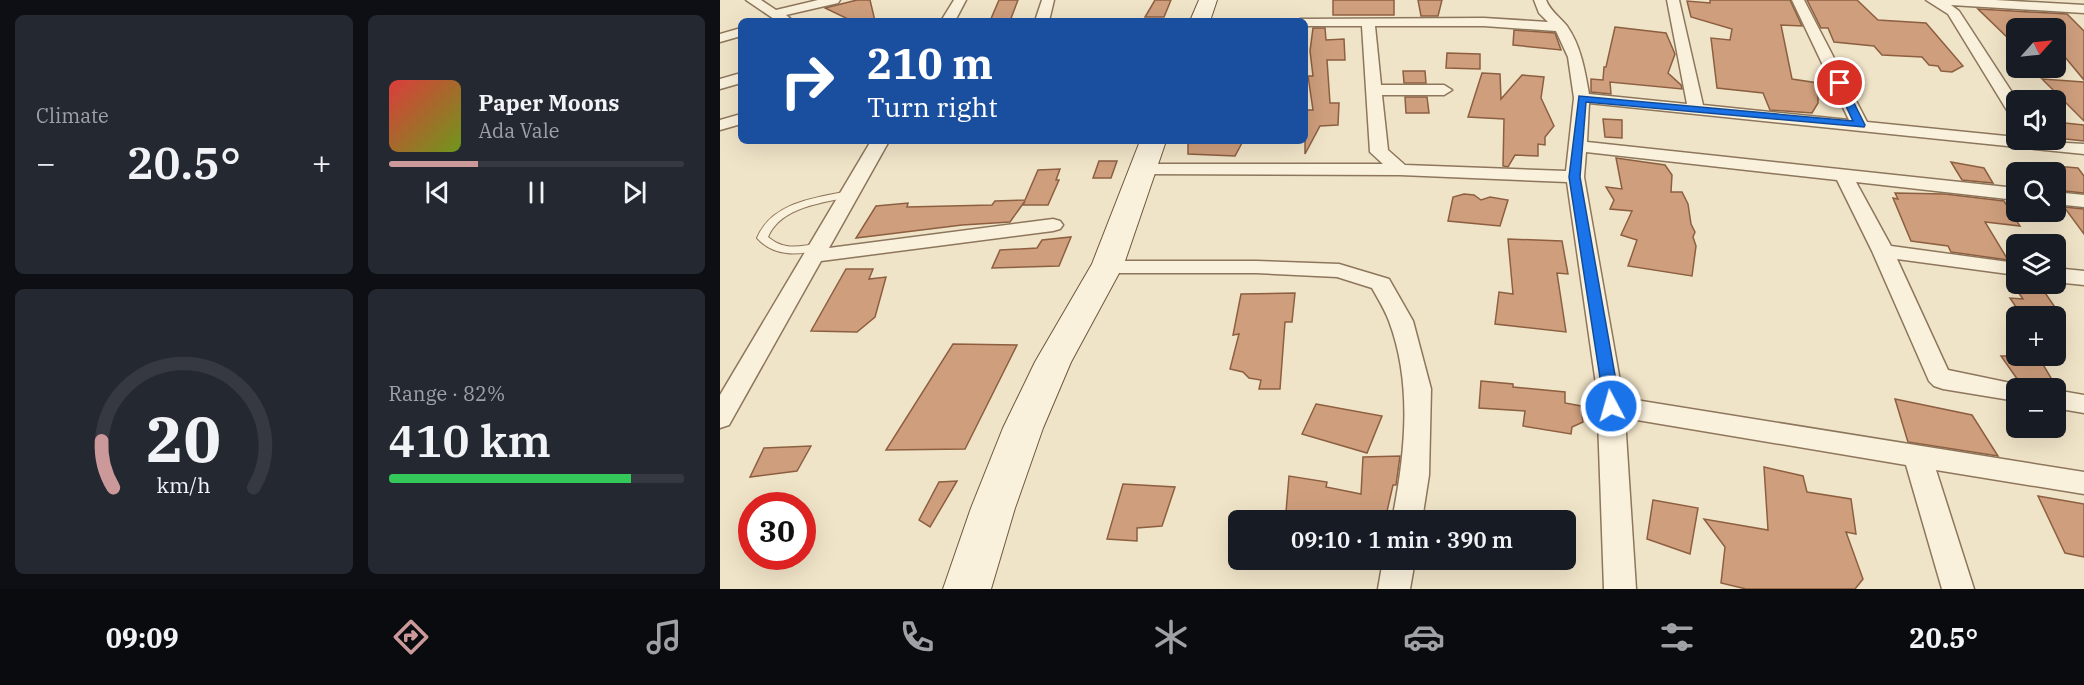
<!DOCTYPE html>
<html lang="en">
<head>
<meta charset="utf-8">
<style>
  body { margin:0; font-family:"IBM Plex Serif",serif; background:#242831; color:#f1f3f6; height:100vh; display:flex; flex-direction:column; font-size:22px; white-space:nowrap }
  * { box-sizing:border-box; margin:0 }
  p { font-size:20px; color:#9ea1a6 }
  .icon { flex:none; width:33px; height:33px; fill:none; stroke:currentColor; stroke-width:2; stroke-linecap:round; stroke-linejoin:round }
  .map { position:relative; flex:1; overflow:hidden }
  .side { display:flex; flex-direction:column; gap:15px; padding:15px; background:#0d0f14; width:720px }
  .side>* { flex:none }
  .guide { position:absolute; left:18px; top:18px; width:570px; height:126px; border-radius:9px; box-shadow:0 6px 24px #0002; background:#1a4fa0; color:#fff; overflow:hidden }
  .needle { width:39px; rotate:63deg }
  .buttons { position:absolute; left:1286px; top:18px; display:grid; gap:12px }
  .buttons a { display:grid; place-items:center; width:60px; height:60px; border-radius:9px; background:#171b24; box-shadow:0 6px 24px #0002; font-size:30px }
  .speed { position:absolute; left:18px; top:492px; display:flex; gap:12px; font-size:30px; font-weight:700; text-align:center }
  .speed>* { display:grid; place-content:center; width:78px; height:78px; border-radius:50%; background:#171b24; box-shadow:0 6px 24px #0002; line-height:1 }
  .speed .limit { border:9px solid #d22; background:#fff; color:#111 }
  .pin { position:absolute; display:grid; place-items:center; width:51px; height:51px; color:#fff; margin:-26px; border:3px solid #fff; border-radius:50%; box-shadow:0 2px 6px #0007 }
  .me { position:absolute; width:66px; margin:-33px; rotate:354deg; stroke-linejoin:round; filter:drop-shadow(0 0 4px #0008) }
  .turn { display:flex; align-items:center; gap:21px; height:126px; padding:0 30px; font-size:27px }
  .turn .icon { width:78px; height:78px; stroke-width:2.5 }
  .turn b { display:block; font-size:42px; line-height:51px }
  .big { font-size:45px; font-weight:600; line-height:1.1 }
  .side .card { flex:1; display:flex; flex-direction:column; justify-content:center; gap:9px; min-width:0; padding:0 21px; border-radius:9px; background:#242831 }
  .side .dial { align-items:center; gap:0 }
  .dial svg { height:156px; overflow:visible; fill:none; stroke:#363941; stroke-width:7; stroke-linecap:round; text-anchor:middle }
  .dial text { fill:#f1f3f6; stroke:none }
  .song { display:flex; align-items:center; gap:18px }
  .cover { width:72px; height:72px; border-radius:9px; background:linear-gradient(135deg,hsl(0 70% 55%),hsl(80 70% 35%)) }
  .played { height:6px; border-radius:3px; background:linear-gradient(90deg,#cc999b 30%,#363941 30%) }
  .keys { display:flex; justify-content:space-around; direction:ltr }
  .heat { display:flex; justify-content:space-between; align-items:center; font-size:33px; direction:ltr }
  .charge { height:9px; border-radius:4px; background:linear-gradient(90deg,#34c759 82%,#363941 0) }
  .side .tiles { flex:1; display:grid; gap:15px; grid-template-columns:repeat(2,1fr) }
  .trip { position:absolute; left:508px; top:510px; width:348px; height:60px; border-radius:9px; background:#171b24; box-shadow:0 6px 24px #0002; font-weight:600; line-height:60px; text-align:center }
  .tabs { display:flex; height:96px; justify-content:space-around; align-items:center; background:#090b0e; color:#9ea1a6 }
  .tabs .icon { width:42px; height:42px }
  .tabs .on { color:#cc999b }
  .tabs b { font-size:27px; color:#f1f3f6 }
  main { display:flex; flex:1; min-height:0 }
  .map>svg:first-child { display:block }
  .building { fill:#cf9f7d; stroke:#8d5f41; stroke-width:1.5 }
  .lines { fill:none; stroke-linecap:round; stroke-linejoin:round }
  .lane-casing { stroke:#8d765c; stroke-width:2 }
  .street-casing { stroke:#8d765c; stroke-width:3 }
  .secondary-casing { stroke:#6f573f; stroke-width:2 }
  .lane { fill:#faf1dc; fill-rule:evenodd }
  .street { fill:#faf1dc; fill-rule:evenodd }
  .secondary { fill:#faf1dc; fill-rule:evenodd }
  .route { fill:#1a73e8; stroke:#114b97; stroke-width:1.5 }
</style>
</head>
<body>
<main>
<section class="side">
<div class="tiles">
<div class="card"><p>Climate</p>
<div class="heat"><a>−</a><b class="big">20.5°</b><a>+</a></div>
</div>
<div class="card">
<div class="song"><i class="cover"></i><div><b>Paper Moons</b><p>Ada Vale</p></div></div>
<div class="played"></div>
<div class="keys"><svg class="icon" aria-label="previous" viewBox="0 0 24 24"><path d="M18 5L8 12l10 7zM5 5v14"/></svg><svg class="icon" aria-label="pause" viewBox="0 0 24 24"><path d="M8 5v14M16 5v14"/></svg><svg class="icon" aria-label="next" viewBox="0 0 24 24"><path d="M6 5l10 7-10 7zM19 5v14"/></svg></div>
</div>
<div class="card dial"><svg viewBox="0 0 100 80">
<path d="M14 69A42 42 0 1 1 86 69"/>
<path d="M14 69A42 42 0 0 1 8 45" stroke="#cc999b"/>
<text x="50" y="56" font-size="32" font-weight="700">20</text>
<text x="50" y="72" font-size="11">km/h</text>
</svg></div>
<div class="card"><p>Range · 82%</p><b class="big">410 km</b><div class="charge"></div></div>
</div>
</section>
<div class="map">
<svg width="1364" height="589" viewBox="0 0 1364 589">
  <rect width="100%" height="100%" fill="#f0e4c8"/>
  <g class="building">
    <path d="M137,0h13l5,21h-23l-27,-13z"/>
    <path d="M279,0h19l-8,21h-20z"/>
    <path d="M435,0h16l-7,17h-19z"/>
    <rect x="613" y="0" width="61" height="15"/>
    <path d="M698,0h24l-4,16h-17z"/>
    <path d="M990,0h80l12,26 -21,-1 11,54 26,4v20l-6,10 -42,-3 -7,-17 -46,-5 -6,-50 19,2 2,-11 -41,-12 -4,-16 23,2z"/>
    <path d="M1087,0h50l21,20 48,3 37,43 -11,6 -11,-1 -3,-5 -9,-1 -7,-8 -40,-2 -8,-9 -40,-4 -6,-14h-7z"/>
    <path d="M1258,9l89,5 17,17v49l-29,-35v-17h-39v12l-7,-1z"/>
    <path d="M895,27l51,6 9,21 -7,19 13,12 1,4 -72,-7 1,12 -20,-2v-13l12,1 1,-13h2z"/>
    <path d="M593,28h12l1,12 18,-1 1,21h-18l3,43h9l-1,22 -18,1 -15,28v-44h8l-5,-34h5l-3,-25z"/>
    <path d="M794,30l41,3 6,17 -48,-5z"/>
    <path d="M727,53l33,1v15l-34,-1z"/>
    <path d="M683,71h22l1,12h-22z"/>
    <path d="M762,73l18,1 1,25 21,-24 22,2 -3,21 13,28 -9,11v8l-7,-1v12l-23,-1 -7,12 -5,-1 1,-47 -36,-2z"/>
    <path d="M1322,79l42,3v39z"/>
    <path d="M685,97h22l2,16h-23z"/>
    <path d="M883,119l19,1v18l-17,-1z"/>
    <path d="M1335,122l29,3v16l-18,-2 -11,-13z"/>
    <path d="M468,141h55l-8,15 -47,-2z"/>
    <path d="M896,158l49,7 7,10 -1,17h11l6,12 3,20 4,8 -2,5 3,9 -4,30 -64,-10 9,-26 -16,-5 11,-24 -22,-2 4,-9 -8,-13 16,2z"/>
    <path d="M379,161h18l-6,17h-18z"/>
    <path d="M1231,162l33,6 9,15 -31,-3z"/>
    <path d="M1335,166l23,2 6,8v17l-29,-3z"/>
    <path d="M340,169l-4,11h3l-11,25h-25l2,-4 -15,21 -48,3 -106,13 20,-32 32,-3 -1,4 85,-2 3,-4 30,-1 13,-30z"/>
    <path d="M1175,193l50,1 59,7 16,25 -35,-4 23,38 -57,-8 -3,-6 -37,-5 -18,-43 5,1z"/>
    <path d="M744,194l10,1 7,5 9,-3 18,3 -8,26 -52,-5 5,-24z"/>
    <path d="M1344,207l20,2v25z"/>
    <path d="M351,237l-12,29 -67,2 8,-18 37,-2 5,-8z"/>
    <path d="M788,239l54,2 6,33 -11,-1 9,59 -71,-8 4,-32 14,2z"/>
    <path d="M126,269h27l-4,10 17,-2 -11,40 -18,15 -46,-1z"/>
    <path d="M1291,282l28,2 22,32h-39l-12,-18 13,1z"/>
    <path d="M575,293l-3,29h-7l-5,67h-21l2,-9 -12,-2 -6,-6 -13,-3 9,-35 -6,1 8,-41z"/>
    <path d="M233,344l64,1 -52,104 -79,1z"/>
    <path d="M1281,356h37l19,32h-20l-2,-2 -15,-3z"/>
    <path d="M761,381l32,3v3l52,5v11l16,3 2,16 -11,5 -1,7 -48,-8 2,-15 -46,-3z"/>
    <path d="M1175,399l77,16 26,41 -90,-14z"/>
    <path d="M596,404l66,12 -15,37 -65,-19z"/>
    <path d="M91,446l-14,25 -47,6 14,-29z"/>
    <path d="M680,456l-4,29h-3l-8,35h-93l3,-5 -9,-3 3,-36 38,6 -1,5 35,7 2,-37z"/>
    <path d="M1044,467l39,9 4,16 44,7 5,35 -10,-2 17,47 -8,10h-109l-25,-6 4,-36 -21,-28 64,11z"/>
    <path d="M237,481l-27,46 -11,-7 20,-38z"/>
    <path d="M403,484l52,3 -13,39 -25,2v13l-30,-2z"/>
    <path d="M1318,496l46,8v53l-19,-4z"/>
    <path d="M933,500l45,8 -8,46 -43,-15z"/>
  </g>
  <g class="lines">
    <g class="lane-casing">
      <path id="lane" d="M129,191l5,3 -1,2c-29,7 -72,10 -85,41 24,20 44,1 57,10l-2,2c-24,6 -48,9 -66,-11 15,-36 58,-40 92,-47z"/>
    </g>
    <g class="street-casing">
      <g id="street">
        <path d="M26,0h15l15,10 42,-10h22l-2,3 -52,12 7,6h-16z"/>
        <path d="M234,0h12l-11,21h-14z"/>
        <path d="M322,0h12l-5,21h-14z"/>
        <path d="M814,0h12c5,12 13,16 21,26 14,20 18,45 22,68l98,10 -20,-104h12l24,105 146,15 -57,-120h12l63,122 149,15v3l68,4v10l-495,-51 -2,39 429,46v12l-160,-18 35,64 125,17v12l-119,-16 51,111 77,16 2,2h-11v13l-73,-12 -9,-3 -5,-5 -57,-130 -35,-71 -251,-28 -2,25 39,221 461,74v22l-148,-24 38,119h-32l-36,-124 -281,-47 11,171h-32l-7,-198 -30,-209 -167,-7 -260,-1 -6,-1 -3,-4 3,-4 6,-1h243l-13,-12 -8,-126h-57v-5h-6l1,-2 184,-1 64,4 -9,-9zM655,26h109l72,5 12,26 6,41 -8,73 -161,-6 -17,-15 -6,-55h62l8,-5 -8,-5h-63z"/>
        <path d="M1206,0h69l89,5v8l-133,-8 8,6 58,89 -1,17 -8,-5 -60,-98z"/>
        <path d="M21,28v8l-21,6v-8z"/>
        <path d="M21,73v10l-21,6v-10z"/>
        <path d="M21,114v10l-21,6v-10z"/>
        <path d="M151,141h18l-60,107 224,-29 7,2 3,4 -3,4 -7,2 -232,30 -92,164 -9,3v-33z"/>
        <path d="M1335,192l29,3v12l-29,-3z"/>
        <path d="M387,261h149l83,3 50,15 24,42 18,68 -2,86 -7,45h-30c13,-65 21,-135 -3,-199 -4,-11 -11,-22 -17,-33l-35,-11 -81,-4h-149l-8,-1 -3,-5 3,-5z"/>
        <path d="M1335,268l29,3v14l-29,-3z"/>
        <path d="M1335,390l29,5v18l-29,-5z"/>
        <path d="M663,560h32l-5,29h-32z"/>
      </g>
    </g>
    <g class="secondary-casing">
      <g id="secondary">
        <path d="M479,0h18l-7,21h-20z"/>
        <path d="M420,141h26l-42,123 -53,98 -28,66 -28,80 -24,81h-48l28,-81 32,-80 32,-66 57,-98z"/>
      </g>
    </g>
    <use href="#lane" class="lane"/>
    <use href="#street" class="street"/>
    <use href="#secondary" class="secondary"/>
  </g>
  <path class="route" d="M1120,80l4,3 21,42 -1,2 -278,-25 -6,75 38,215 1,14 -3,4h-11l-36,-233 10,-81 274,25 -18,-38z"/>
</svg>
<div class="buttons">
<a><svg class="needle" viewBox="-14 -14 28 28"><path d="M0-13l5 13h-10z" fill="#e53935"/><path d="M0 13l5-13h-10z" fill="#9ea1a6"/></svg></a>
<a><svg class="icon" aria-label="sound" viewBox="0 0 24 24"><path d="M4 9h4l5-4v14l-5-4H4zM17 9q2 3 0 6"/></svg></a>
<a><svg class="icon" aria-label="search" viewBox="0 0 24 24"><circle cx="10" cy="10" r="6"/><path d="M15 15l6 6"/></svg></a>
<a><svg class="icon" aria-label="layers" viewBox="0 0 24 24"><path d="M12 4l9 5-9 5-9-5zM3 14l9 5 9-5"/></svg></a>
<a>+</a>
<a>−</a>
</div>
<div class="speed"><div class="limit">30</div></div>
<div class="pin" style="left:1120px;top:83px;background:#d93025"><svg class="icon" aria-label="arrive" viewBox="0 0 24 24"><path d="M6 21V4h12l-3 4 3 4H6"/></svg></div>
<svg class="me" style="left:891px;top:406px" viewBox="-20 -20 40 40"><circle r="17" fill="#1a73e8" stroke="#fff" stroke-width="3"/><path d="M0-11L8 9 0 5-8 9z" fill="#fff"/></svg>
<div class="trip">09:10 · 1 min · 390 m</div>
<div class="guide">
<div class="turn"><svg class="icon" aria-label="right" viewBox="0 0 24 24"><path d="M7 20v-9h11M14 6l5 5-5 5"/></svg><div><b>210 m</b>Turn right</div></div>
</div>
</div>
</main>
<nav class="tabs">
<b>09:09</b>
<svg class="icon on" aria-label="directions" viewBox="0 0 24 24"><path d="M12 3l9 9-9 9-9-9zM9 14v-3h6M13 9l2 2-2 2"/></svg>
<svg class="icon" aria-label="music" viewBox="0 0 24 24"><path d="M9 18V5l10-2v13"/><circle cx="6" cy="18" r="3"/><circle cx="16" cy="16" r="3"/></svg>
<svg class="icon" aria-label="phone" viewBox="0 0 24 24"><path d="M5 4h4l2 5-3 2q2 4 5 5l2-3 5 2v4C11 20 4 13 5 4z"/></svg>
<svg class="icon" aria-label="climate" viewBox="0 0 24 24"><path d="M12 3v18M4 7l16 10M4 17L20 7"/></svg>
<svg class="icon" aria-label="car" viewBox="0 0 24 24"><path d="M5 17H2v-5l4-1 3-4h7l3 4 3 1v5h-3M9 17h6M6 11h13"/><circle cx="7" cy="17" r="2"/><circle cx="17" cy="17" r="2"/></svg>
<svg class="icon" aria-label="filters" viewBox="0 0 24 24"><path d="M4 7h16M4 17h16"/><circle cx="9" cy="7" r="2"/><circle cx="15" cy="17" r="2"/></svg>
<b>20.5°</b>
</nav>
</body>
</html>
